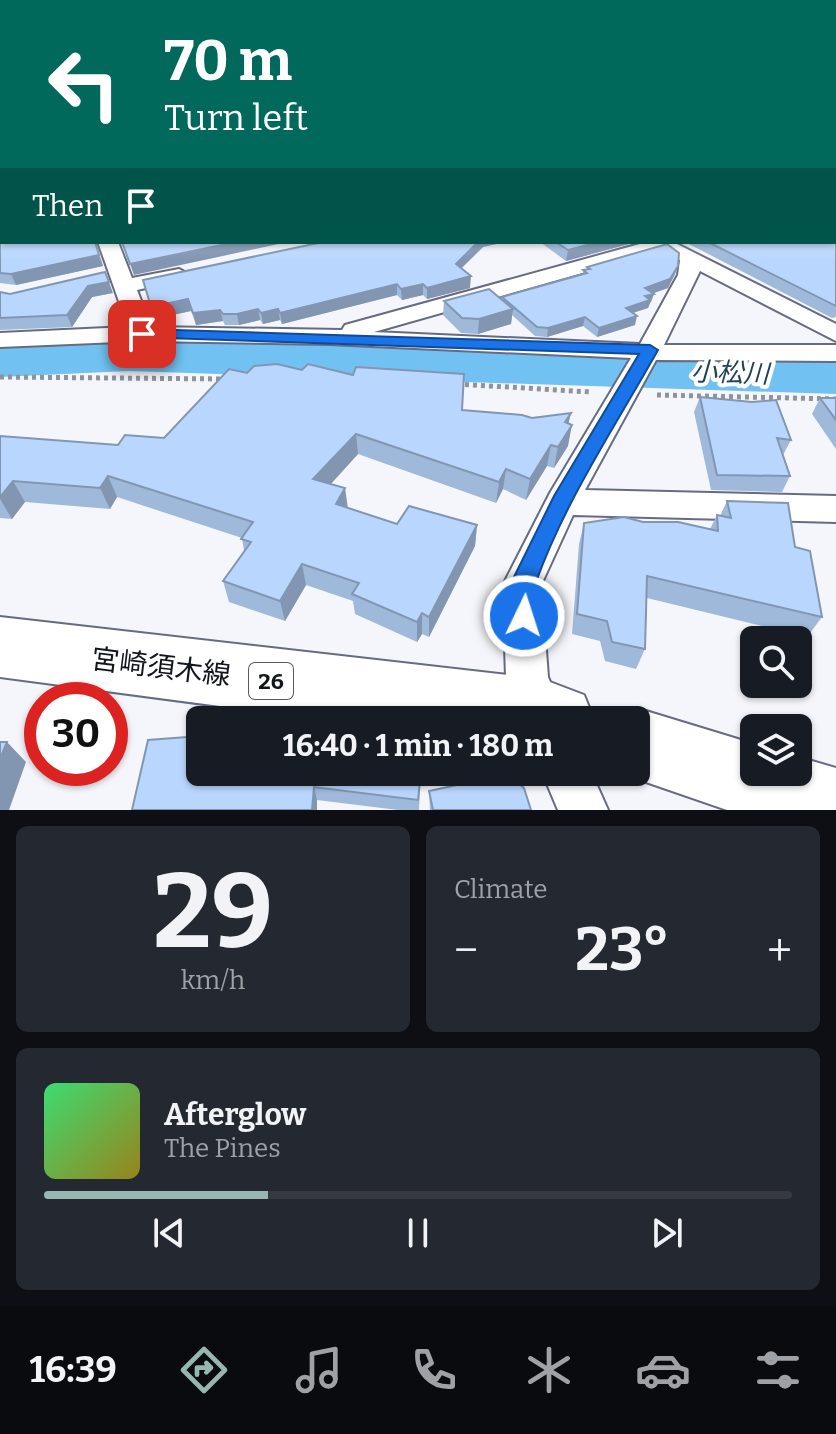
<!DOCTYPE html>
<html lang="en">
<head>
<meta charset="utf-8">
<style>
  body { margin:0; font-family:Bitter,"Noto Sans JP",serif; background:#242831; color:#f1f3f6; height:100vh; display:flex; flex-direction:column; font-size:30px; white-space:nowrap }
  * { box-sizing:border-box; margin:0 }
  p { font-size:26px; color:#9ea1a6 }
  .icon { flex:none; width:44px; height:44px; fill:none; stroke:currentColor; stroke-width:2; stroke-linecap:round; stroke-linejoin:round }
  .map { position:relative; height:810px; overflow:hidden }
  .drawer { display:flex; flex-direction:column; gap:16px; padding:16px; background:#0d0f14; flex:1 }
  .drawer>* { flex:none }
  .top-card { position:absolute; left:0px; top:0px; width:836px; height:244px; box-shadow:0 2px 6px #0004; background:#00695c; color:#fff; overflow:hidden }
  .tools { position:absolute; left:740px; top:626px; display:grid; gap:16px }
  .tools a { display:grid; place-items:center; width:72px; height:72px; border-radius:12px; background:#171b24; box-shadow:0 2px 6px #0004; font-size:40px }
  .speed { position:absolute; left:24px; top:682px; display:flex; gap:16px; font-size:40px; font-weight:700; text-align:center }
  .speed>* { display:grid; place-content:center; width:104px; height:104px; border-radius:50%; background:#171b24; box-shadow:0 2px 6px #0004; line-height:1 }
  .speed .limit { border:12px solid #d22; background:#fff; color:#111 }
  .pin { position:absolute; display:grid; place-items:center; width:68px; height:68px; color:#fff; margin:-34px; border-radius:16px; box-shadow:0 4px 12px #0006 }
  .me { position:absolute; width:88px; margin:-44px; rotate:4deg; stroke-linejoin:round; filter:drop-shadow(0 0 6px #0008) }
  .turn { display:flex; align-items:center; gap:28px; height:168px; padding:0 32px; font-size:36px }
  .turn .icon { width:104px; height:104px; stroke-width:2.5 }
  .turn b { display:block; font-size:56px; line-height:68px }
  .then { display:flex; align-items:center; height:76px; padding:0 32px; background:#0003; gap:16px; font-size:30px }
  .big { font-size:60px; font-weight:700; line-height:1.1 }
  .drawer .card { flex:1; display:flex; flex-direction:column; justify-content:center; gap:12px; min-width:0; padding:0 28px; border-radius:12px; background:#242831 }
  .drawer .dial { align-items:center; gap:0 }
  .dial b { font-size:104px; line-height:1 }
  .song { display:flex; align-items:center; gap:24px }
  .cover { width:96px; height:96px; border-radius:12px; background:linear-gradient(135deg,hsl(140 70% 55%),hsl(50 70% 35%)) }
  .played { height:8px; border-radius:4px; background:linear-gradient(90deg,#96b6b2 30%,#363941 30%) }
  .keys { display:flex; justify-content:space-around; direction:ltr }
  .heat { display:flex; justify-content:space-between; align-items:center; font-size:44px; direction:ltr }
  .drawer .tiles { flex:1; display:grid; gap:16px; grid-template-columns:1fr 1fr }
  .card:last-child { grid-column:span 2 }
  .trip { position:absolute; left:186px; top:706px; width:464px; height:80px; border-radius:12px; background:#171b24; box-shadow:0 2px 6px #0004; font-weight:700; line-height:80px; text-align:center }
  .tab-bar { display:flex; height:128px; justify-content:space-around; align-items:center; background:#090b0e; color:#9ea1a6 }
  .tab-bar .icon { width:56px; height:56px }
  .tab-bar .current { color:#96b6b2 }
  .tab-bar b { font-size:36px; color:#f1f3f6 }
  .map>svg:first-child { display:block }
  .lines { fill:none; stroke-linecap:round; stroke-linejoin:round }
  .river { fill:#71c2f2; fill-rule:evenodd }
  .street-casing { stroke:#666b81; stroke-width:4 }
  .primary-casing { stroke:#666b81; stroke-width:4 }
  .path { stroke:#91939a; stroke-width:5; stroke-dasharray:4 4; stroke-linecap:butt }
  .street { fill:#fff; fill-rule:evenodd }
  .primary { fill:#fff; fill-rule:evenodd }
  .wall { fill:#9fb9da }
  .shaded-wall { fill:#8296b2 }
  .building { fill:#b9d7fe; stroke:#8296b2; stroke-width:2 }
  .route { fill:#1a73e8; stroke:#114b97; stroke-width:2 }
  .labels { text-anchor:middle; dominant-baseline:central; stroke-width:8; stroke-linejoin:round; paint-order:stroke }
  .shield { fill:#fff; stroke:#5a5b62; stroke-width:2 }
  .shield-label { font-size:22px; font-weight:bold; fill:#13151e }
  .water-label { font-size:26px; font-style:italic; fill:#1f4256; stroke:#fff }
  .near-street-label { font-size:28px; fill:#13151e; stroke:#fff }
</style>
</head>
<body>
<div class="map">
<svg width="836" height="810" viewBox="0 0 836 810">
  <rect width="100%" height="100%" fill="#f5f6fb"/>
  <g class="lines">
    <path class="river" d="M129,337l707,21v36l-707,-23 -129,6v-36z"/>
    <g class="street-casing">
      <g id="street">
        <path d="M98,242h20l14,36 47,-9 11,6 -4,4 -49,11 14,37 191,3 3,-5 302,-83h32l-2,2 159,80v17l-136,-70 -36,74h172v16l-180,-1 -71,130 251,6v26l-263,-7 -32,70 7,92 18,43h-44l-16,-43 -3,-92 47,-92 81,-135 -302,-14 -187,-3 -142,6v-14l128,-6zM667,249l2,5 11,6 -2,15 -38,69 -266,-12z"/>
        <path d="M542,772h49l17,38h-50z"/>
      </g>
    </g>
    <g class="primary-casing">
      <g id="primary">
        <path d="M0,617l542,62 42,16 10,25h-269l-325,-43z"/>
        <path d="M636,708l118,36v28h44v-15l38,11v42h-109l-110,-38h19v-52h-26z"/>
      </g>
    </g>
    <g class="path">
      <path d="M0,377l223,2"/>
      <path d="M457,384l134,8"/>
      <path d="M657,395l179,4"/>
    </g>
    <use href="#street" class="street"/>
    <use href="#primary" class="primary"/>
  </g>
  <g class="wall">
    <path d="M2,147v95h94l7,24 -87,19 -16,-2v-122l1,-1z"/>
    <path d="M836,147v170l-4,1 -147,-76h149z"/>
    <path d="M323,242l160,5 -21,21 8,20 -43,11 -4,-4 -21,5 -5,-5 -115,29 -2,-4 -17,4 -3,-4 -21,5h-14l-2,-4 -27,4 -5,-14 -37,8z"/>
    <path d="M540,242h96l-70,19z"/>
    <path d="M678,266l-3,8 -7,14 -15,5 1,1 -3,8 -1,1 -2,5 -15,5 2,12 -38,12 -14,-11 -36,11 -12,-1 -23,-21 -1,9 -33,10 -17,-1 -18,-18 1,-14 58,-1v-3l81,-23v-4l4,-1v-2z"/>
    <path d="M0,292l10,2 103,-1 -21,4 -20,30 -72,3z"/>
    <path d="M247,373l215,37 70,8 39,-5 -3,11v22l-14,22 -7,-2 -21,34 -23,-11 -7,14 -138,-49 -27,30 14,4 2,20 50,16 80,1 -2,21 -46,91 -7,-3 -5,8 -62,-28 -2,-13 -47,-16 -21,36 -56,-19 -6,-21 21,-30 -2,-13 -125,-41 -7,12 -85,-7 -13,17 -12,-1v-82l118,9 46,-7z"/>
    <path d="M700,397l91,43 -8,15 7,21 -8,16 -71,-2 -17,-78z"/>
    <path d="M820,398h16v51l-24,-35z"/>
    <path d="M727,501l68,46 27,70 -15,20 -160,-39 -2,51 -9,20 -31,-8 -5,-20 -28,-7 7,-90 5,-21 59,-1 67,7 7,-14 3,1z"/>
    <path d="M200,772h221l-2,38h-21l-81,-10z"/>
    <path d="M429,791l102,19h-101z"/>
  </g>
  <g class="shaded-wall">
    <path d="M236,242h52l-154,33 -4,-11z"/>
    <path d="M478,242h28l-23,5 -28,27 1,-10z"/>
    <path d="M599,242h37l-70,19 2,-11z"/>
    <path d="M99,255l4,11 -87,19 -5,-11z"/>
    <path d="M678,266l-3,8 -7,14 -25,9 2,-9z"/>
    <path d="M471,276l-1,12 -43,11v-11z"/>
    <path d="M109,282l4,11 -21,4 -20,30 -5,-12 21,-29z"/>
    <path d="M397,284v11l-115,29 -2,-11z"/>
    <path d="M423,284v11l-21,5 -1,-11z"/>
    <path d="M654,294l-6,14 -25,8 3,-8 19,-12z"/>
    <path d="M188,299l3,12 -37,8 -3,-12z"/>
    <path d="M258,309l2,11 -21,5 -2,-11z"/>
    <path d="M278,309l2,11 -17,4 -2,-11z"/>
    <path d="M513,309l-2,15 -33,10 1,-15z"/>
    <path d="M220,310l3,11 -27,4 -3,-12z"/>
    <path d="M637,316l-2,9 -38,12 2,-9z"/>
    <path d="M585,317l-2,9 -36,11 1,-9z"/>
    <path d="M571,413l-5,20 6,-8 -4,21 -14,22 4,-21 7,-25z"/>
    <path d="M356,434l2,20 -42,46 -3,-21z"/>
    <path d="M551,445l-4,21 -21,34 4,-21z"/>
    <path d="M506,469l-3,20 -7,14 3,-21z"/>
    <path d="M108,476l9,21 -7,12 -10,-21z"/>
    <path d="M13,481l12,21 -13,17 -12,-20v-2z"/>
    <path d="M345,488l3,21 -12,-5z"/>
    <path d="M477,525l-2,21 -46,91v-20z"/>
    <path d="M302,564l4,21 -21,36 -5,-20z"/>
    <path d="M422,613v21l-5,8v-20z"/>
    <path d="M7,742l19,20 -17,48h-9v-51z"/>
    <path d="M314,787l3,13v10h-5z"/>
  </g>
  <g class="building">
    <path d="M0,147h2v95h93l4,13 -88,19 -11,-1v-112l1,-1z"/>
    <path d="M834,147h2v159l-128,-64h126z"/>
    <path d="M122,242h114l-106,22z"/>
    <path d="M323,242h155l-22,22 15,12 -44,12 -4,-4 -22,5 -4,-5 -117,29 -2,-4 -17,4 -3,-4 -21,5h-14l-3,-4 -27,3 -5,-14 -37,8 -8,-27z"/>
    <path d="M556,242h43l-31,8z"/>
    <path d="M667,244l12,9 -1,13 -8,13 -25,9 9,6 -9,2 5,4 -24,8 11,8 -38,12 -14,-11 -37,11 -11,-1 -35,-30 85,-24 -4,-3 7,-1 -3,-2z"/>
    <path d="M105,272l4,10 -21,4 -21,29 -67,3v-26l10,2z"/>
    <path d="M489,289l24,20 -34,10 -17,-1 -18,-17z"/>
    <path d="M277,364l25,6 6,-6 45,11 3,-8 108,7 -2,36 60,5 10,3 39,-5 -6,9 7,3 -14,22 -7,-2 -21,34 -24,-10 -7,13 -143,-48 -43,45 32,9 -9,16 61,20 12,-18 68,19 -48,92 -7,-4 -5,9 -65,-28 7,-11 -57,-19 -22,37 -57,-20 28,-39 -10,-3 12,-17 -145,-46 -8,12 -87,-7 -13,16v-61l118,9 7,-10 39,3 65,-69 18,4 7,-7z"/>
    <path d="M700,397l52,5 24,-2 15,40 -14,-2 13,38 -73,-1z"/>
    <path d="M820,398h16v22z"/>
    <path d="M727,501l61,2 7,44 15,4 12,66 -175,-41 -2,73 -33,-7 -5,-21 -30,-7 7,-91 40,-6 19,5h35l40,9 -1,-16 14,3z"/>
    <path d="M200,736v36h221l-3,28 -104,-13 -2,23h-180l16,-70z"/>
    <path d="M0,742h7l-7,17z"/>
    <path d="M508,774l16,14 7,22h-98l-4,-19z"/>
  </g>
  <linearGradient id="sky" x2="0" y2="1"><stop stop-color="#78baec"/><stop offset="0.57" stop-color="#fafbfd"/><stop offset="1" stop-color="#fafbfd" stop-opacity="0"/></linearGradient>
  <rect width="836" height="260" fill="url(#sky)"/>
  <path class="route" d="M142,329l508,16 8,5c-42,75 -93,151 -122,232 -5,13 3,28 -3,42l-9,3 -9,-3 -4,-8 -1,-31 44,-89 85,-142 -503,-17 -2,-3z"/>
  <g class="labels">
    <rect class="shield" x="249" y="663" width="44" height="36" rx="6"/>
    <g class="shield-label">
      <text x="271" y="681">26</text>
    </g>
    <g class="water-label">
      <text transform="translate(730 373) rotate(2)">小松川</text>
    </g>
    <g class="near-street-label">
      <text transform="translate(161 667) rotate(7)">宮崎須木線</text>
    </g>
  </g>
</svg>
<div class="tools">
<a><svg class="icon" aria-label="search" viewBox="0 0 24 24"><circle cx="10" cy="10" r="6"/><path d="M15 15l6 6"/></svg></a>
<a><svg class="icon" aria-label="layers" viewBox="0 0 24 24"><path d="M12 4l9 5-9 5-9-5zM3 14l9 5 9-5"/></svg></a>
</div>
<div class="speed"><div class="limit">30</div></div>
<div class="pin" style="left:142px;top:334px;background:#d93025"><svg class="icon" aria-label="arrive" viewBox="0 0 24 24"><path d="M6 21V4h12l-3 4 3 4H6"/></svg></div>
<svg class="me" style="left:524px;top:616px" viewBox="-20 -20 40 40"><circle r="17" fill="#1a73e8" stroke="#fff" stroke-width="3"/><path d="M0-11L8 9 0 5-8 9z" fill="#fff"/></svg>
<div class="trip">16:40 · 1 min · 180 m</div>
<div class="top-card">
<div class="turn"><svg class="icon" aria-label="left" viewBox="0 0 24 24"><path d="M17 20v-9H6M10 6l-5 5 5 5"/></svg><div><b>70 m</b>Turn left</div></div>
<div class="then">Then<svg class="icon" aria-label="arrive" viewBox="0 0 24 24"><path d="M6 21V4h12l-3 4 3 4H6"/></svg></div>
</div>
</div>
<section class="drawer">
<div class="tiles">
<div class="card dial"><b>29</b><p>km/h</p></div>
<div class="card"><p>Climate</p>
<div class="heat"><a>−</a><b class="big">23°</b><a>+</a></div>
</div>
<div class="card">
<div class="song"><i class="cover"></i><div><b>Afterglow</b><p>The Pines</p></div></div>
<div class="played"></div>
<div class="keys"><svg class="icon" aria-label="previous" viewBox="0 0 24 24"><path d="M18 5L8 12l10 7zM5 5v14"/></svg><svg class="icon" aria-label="pause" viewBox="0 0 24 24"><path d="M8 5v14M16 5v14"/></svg><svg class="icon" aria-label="next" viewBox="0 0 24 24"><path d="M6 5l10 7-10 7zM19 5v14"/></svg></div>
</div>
</div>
</section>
<nav class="tab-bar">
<b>16:39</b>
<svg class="icon current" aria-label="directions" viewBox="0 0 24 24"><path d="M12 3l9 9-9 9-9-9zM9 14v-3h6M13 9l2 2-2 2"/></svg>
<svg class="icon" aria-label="music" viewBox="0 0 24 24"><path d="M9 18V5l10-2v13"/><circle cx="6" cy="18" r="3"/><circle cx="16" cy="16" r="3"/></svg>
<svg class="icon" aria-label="phone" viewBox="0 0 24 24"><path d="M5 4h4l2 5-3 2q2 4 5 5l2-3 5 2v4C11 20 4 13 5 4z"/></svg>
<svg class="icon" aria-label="climate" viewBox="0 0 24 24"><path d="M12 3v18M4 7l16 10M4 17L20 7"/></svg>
<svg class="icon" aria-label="car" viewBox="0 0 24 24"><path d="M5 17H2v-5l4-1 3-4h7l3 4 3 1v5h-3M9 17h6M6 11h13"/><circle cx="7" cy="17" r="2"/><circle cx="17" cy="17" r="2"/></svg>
<svg class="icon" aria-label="filters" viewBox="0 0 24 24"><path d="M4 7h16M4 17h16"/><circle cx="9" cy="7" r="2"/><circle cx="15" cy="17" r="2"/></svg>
</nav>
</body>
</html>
